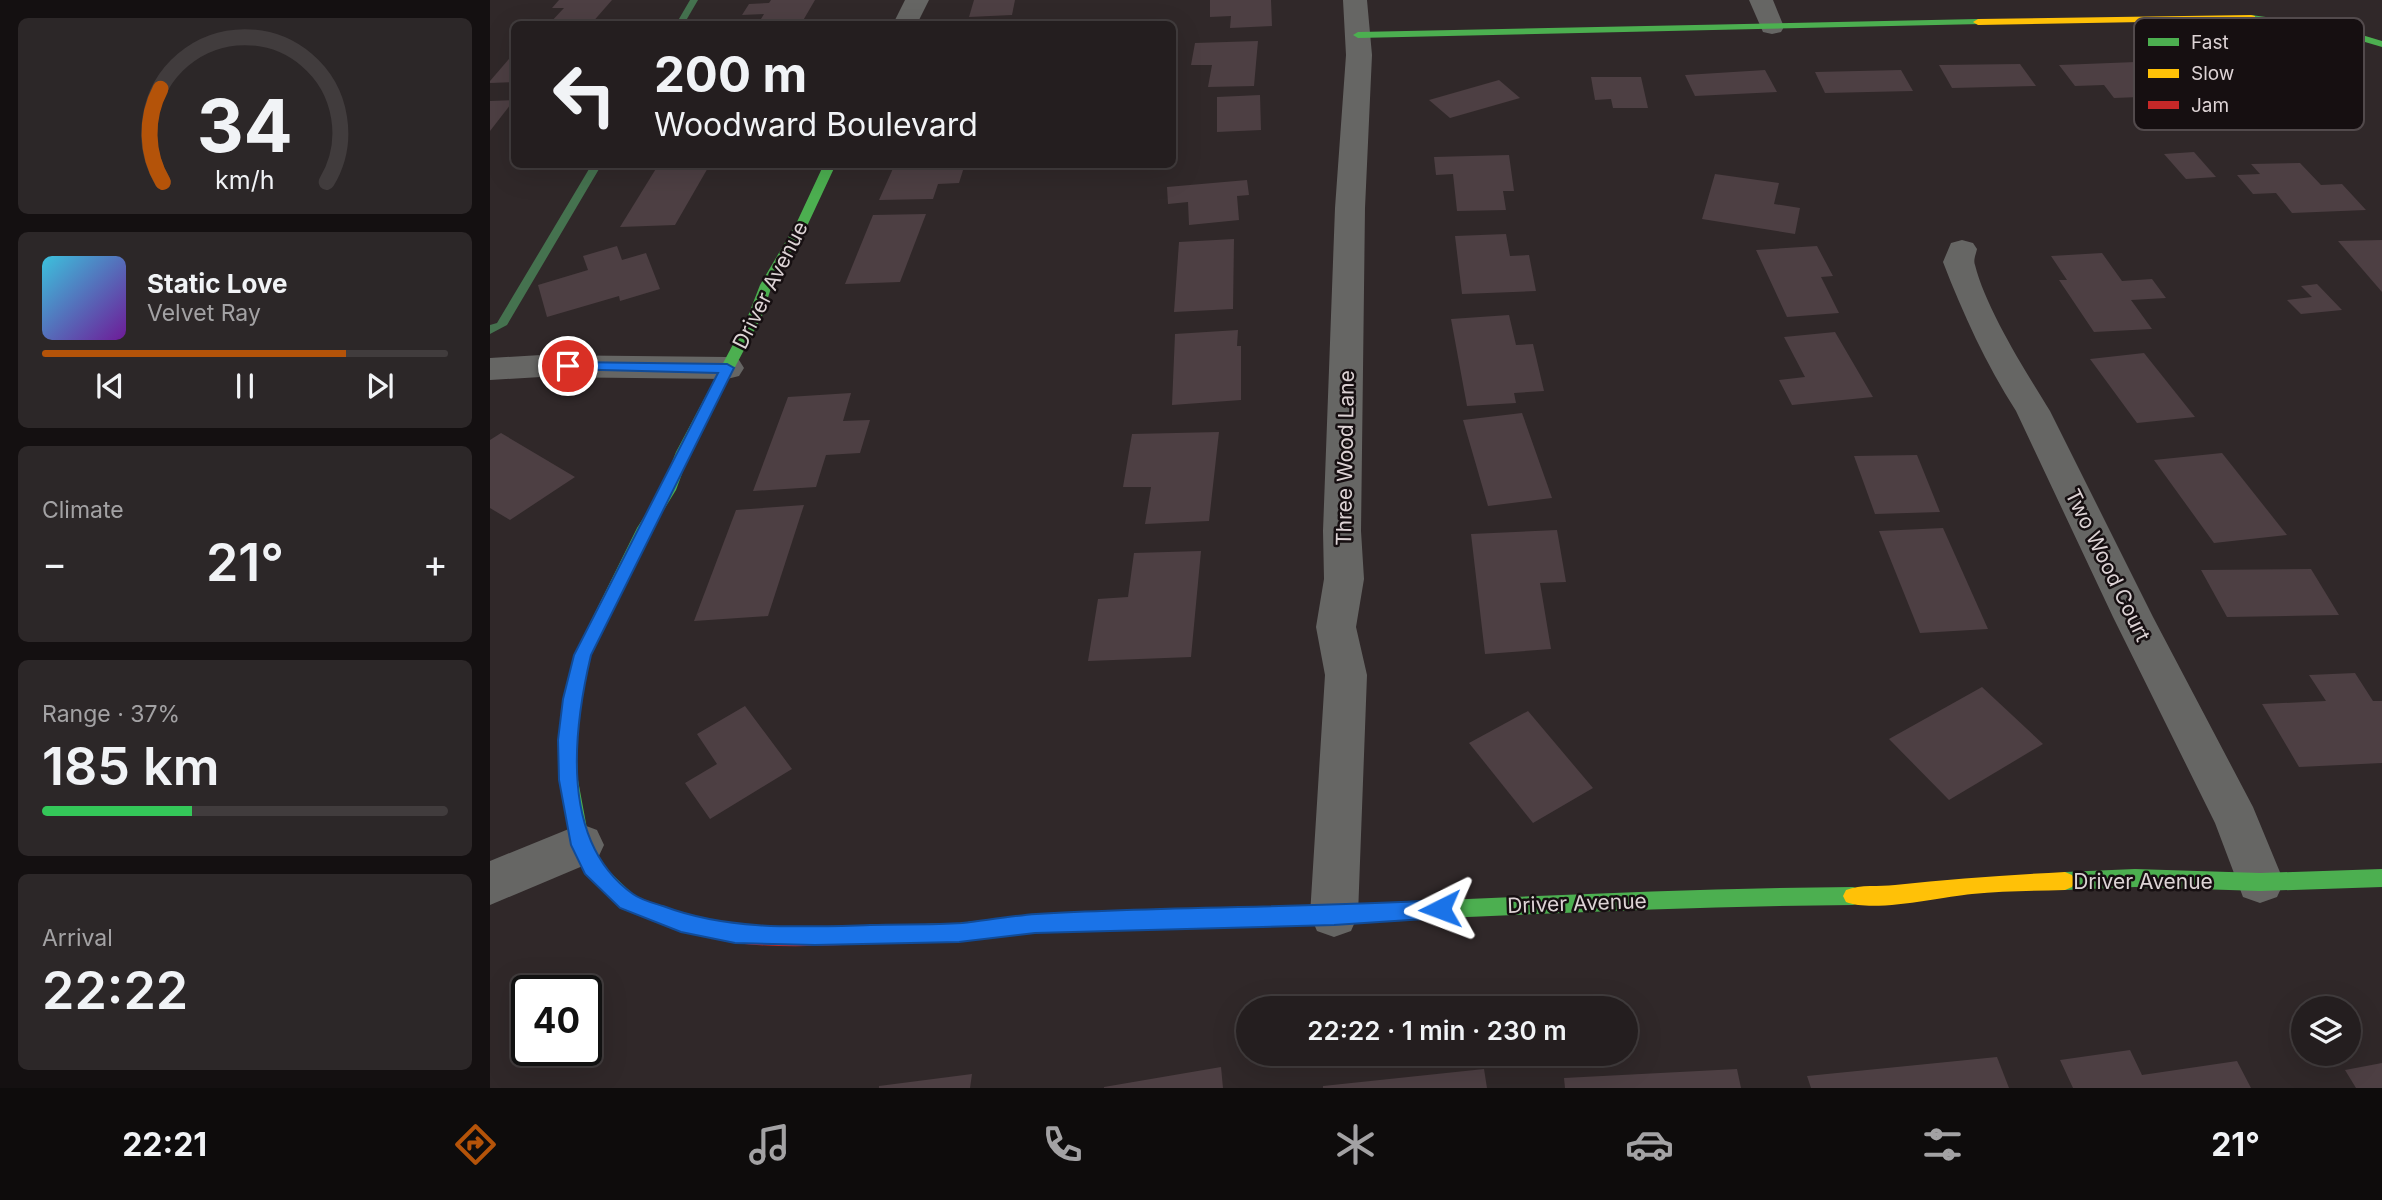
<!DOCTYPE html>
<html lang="en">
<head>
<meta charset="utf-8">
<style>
  body { margin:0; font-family:Inter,sans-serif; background:#2c2728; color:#f1f3f6; height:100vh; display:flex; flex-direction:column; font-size:26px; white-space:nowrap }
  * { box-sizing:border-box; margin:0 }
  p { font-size:23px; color:#a3a2a4 }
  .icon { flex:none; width:38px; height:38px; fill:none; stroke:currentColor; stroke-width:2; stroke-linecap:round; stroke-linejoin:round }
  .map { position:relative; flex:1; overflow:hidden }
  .drawer { display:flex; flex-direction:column; gap:18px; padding:18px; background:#141011; width:490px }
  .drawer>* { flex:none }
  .top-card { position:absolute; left:21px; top:21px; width:665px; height:147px; border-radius:10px; box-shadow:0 7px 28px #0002,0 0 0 2px #413c3d; background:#241e1f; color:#f1f3f6; overflow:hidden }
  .tools { position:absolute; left:1801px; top:996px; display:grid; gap:14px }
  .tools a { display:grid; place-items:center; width:70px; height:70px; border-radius:50%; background:#241e1f; box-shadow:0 7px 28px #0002,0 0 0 2px #413c3d; font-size:35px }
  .speed { position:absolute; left:21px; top:975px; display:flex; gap:14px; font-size:35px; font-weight:700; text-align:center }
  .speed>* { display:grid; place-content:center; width:91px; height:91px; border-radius:50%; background:#241e1f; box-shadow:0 7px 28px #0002,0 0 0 2px #413c3d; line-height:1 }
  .speed .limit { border:4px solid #111; border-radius:10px; background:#fff; color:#111 }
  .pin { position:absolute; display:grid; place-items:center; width:60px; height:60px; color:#fff; margin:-30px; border:4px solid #fff; border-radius:50%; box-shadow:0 2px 7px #0007 }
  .me { position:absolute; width:77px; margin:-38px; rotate:267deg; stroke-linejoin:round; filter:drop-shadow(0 0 5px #0008) }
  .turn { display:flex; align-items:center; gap:24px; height:147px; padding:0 28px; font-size:32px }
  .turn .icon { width:91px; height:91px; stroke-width:2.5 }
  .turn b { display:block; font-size:49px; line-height:60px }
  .big { font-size:52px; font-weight:600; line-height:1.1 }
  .drawer .tile { flex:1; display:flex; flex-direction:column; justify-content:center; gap:10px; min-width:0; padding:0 24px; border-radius:10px; background:#2c2728 }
  .drawer .dial { align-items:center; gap:0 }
  .dial svg { height:182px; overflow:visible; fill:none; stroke:#413c3d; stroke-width:7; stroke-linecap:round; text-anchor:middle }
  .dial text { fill:#f1f3f6; stroke:none }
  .song { display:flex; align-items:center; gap:21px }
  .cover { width:84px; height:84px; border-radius:10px; background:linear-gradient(135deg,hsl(190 70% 55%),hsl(280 70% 35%)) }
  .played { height:7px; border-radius:4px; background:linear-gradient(90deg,#b45309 75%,#413c3d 75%) }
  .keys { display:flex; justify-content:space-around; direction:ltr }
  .heat { display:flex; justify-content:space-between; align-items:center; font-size:38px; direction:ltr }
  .charge { height:10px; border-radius:5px; background:linear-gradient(90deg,#34c759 37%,#413c3d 0) }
  .trip { position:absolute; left:746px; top:996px; width:402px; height:70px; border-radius:35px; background:#241e1f; box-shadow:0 7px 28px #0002,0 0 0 2px #413c3d; font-weight:600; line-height:70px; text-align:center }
  .dock { display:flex; height:112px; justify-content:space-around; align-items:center; background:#0e0c0c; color:#a3a2a4 }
  .dock .icon { width:49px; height:49px }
  .dock .active { color:#b45309 }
  .dock b { font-size:32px; color:#f1f3f6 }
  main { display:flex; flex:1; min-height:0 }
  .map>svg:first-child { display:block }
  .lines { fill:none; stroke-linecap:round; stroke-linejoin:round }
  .stream { fill:#45724f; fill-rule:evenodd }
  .building { fill:#4d3f43 }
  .street { fill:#666664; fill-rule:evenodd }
  .fast { fill:#4caf50; fill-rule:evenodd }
  .slow { fill:#ffc107; fill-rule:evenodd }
  .jam { fill:#c62828; fill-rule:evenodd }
  .route { fill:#1a73e8; stroke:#114b97; stroke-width:2 }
  .labels { text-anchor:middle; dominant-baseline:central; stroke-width:5; stroke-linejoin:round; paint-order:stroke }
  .street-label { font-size:21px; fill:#ddd3d5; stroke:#160f11 }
  .key { fill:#160f11; stroke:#524a4c; stroke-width:2 }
  .key-label { font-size:19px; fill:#ddd3d5 }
</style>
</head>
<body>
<main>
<section class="drawer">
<div class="tile dial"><svg viewBox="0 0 100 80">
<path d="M14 69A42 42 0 1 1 86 69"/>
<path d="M14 69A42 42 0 0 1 13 28" stroke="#b45309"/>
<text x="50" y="56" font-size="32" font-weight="700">34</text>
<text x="50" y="72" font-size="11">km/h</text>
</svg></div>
<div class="tile">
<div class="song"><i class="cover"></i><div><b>Static Love</b><p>Velvet Ray</p></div></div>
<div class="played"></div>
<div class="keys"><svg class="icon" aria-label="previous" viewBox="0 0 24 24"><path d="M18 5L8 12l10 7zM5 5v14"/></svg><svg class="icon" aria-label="pause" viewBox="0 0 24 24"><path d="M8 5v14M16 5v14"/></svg><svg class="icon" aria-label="next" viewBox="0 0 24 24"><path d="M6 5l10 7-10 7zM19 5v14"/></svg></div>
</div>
<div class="tile"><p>Climate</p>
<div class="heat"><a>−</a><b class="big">21°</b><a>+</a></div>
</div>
<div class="tile"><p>Range · 37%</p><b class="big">185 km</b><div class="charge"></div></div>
<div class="tile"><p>Arrival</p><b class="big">22:22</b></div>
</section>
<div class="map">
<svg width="1892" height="1088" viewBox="0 0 1892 1088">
  <rect width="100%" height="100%" fill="#302829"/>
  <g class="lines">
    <g class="stream">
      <path d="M200,0h8l-14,24h-8z"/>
      <path d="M102,164h10l-95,161 -17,9v-9l7,-2z"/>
    </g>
  </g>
  <g class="building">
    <path d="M69,0h53l-21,24h-42l15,-16h-12z"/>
    <path d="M281,0h44l-14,24h-43l6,-10 -22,1 7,-11 20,-1z"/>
    <path d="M484,0h41l-3,15 -43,2z"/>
    <path d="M720,0h61l1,26 -42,2 1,-12 -21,1z"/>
    <path d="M768,41l-4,45 -46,1 4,-22h-21l4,-22z"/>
    <path d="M24,53v29l-24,1v-2z"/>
    <path d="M1646,62l29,34 -51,2 -10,-13 -29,1 -16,-21z"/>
    <path d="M1530,64l16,22 -84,2 -13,-23z"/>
    <path d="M1275,70l12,22 -82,4 -10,-21z"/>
    <path d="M1411,70l12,21 -88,2 -10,-21z"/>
    <path d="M1101,77h50l7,31h-35l-2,-9 -16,1z"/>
    <path d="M1009,80l21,18 -70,20 -21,-18z"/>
    <path d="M770,95l1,35 -44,2v-35z"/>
    <path d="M24,100l-24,31v-30z"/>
    <path d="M1704,152l22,25 -30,2 -22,-25z"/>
    <path d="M1019,155l5,36h-11l3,19 -49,1 -4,-37 -17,1 -2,-18z"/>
    <path d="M1810,163l21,22 21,-1 24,26 -74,3 -16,-20 -23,1 -16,-19 23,-1 -9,-10z"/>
    <path d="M405,164h70l-6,19 -21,1 -5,15 -54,1z"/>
    <path d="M219,166l-34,59 -55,2 37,-60z"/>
    <path d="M1225,174l64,9 -5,21 26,4 -5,26 -93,-15z"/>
    <path d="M757,180l2,15 -12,1 2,24 -50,5 -1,-23 -20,2 -1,-17z"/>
    <path d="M436,214l-26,68 -55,2 28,-69z"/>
    <path d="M1016,234l4,22 19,-1 7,36 -74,3 -7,-58z"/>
    <path d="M744,239l-1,70 -59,3 5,-70z"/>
    <path d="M1892,240v52l-44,-51z"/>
    <path d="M127,246l5,14 24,-7 14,36 -40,12 -1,-5 -72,21 -9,-32 50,-15 -5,-14z"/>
    <path d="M1327,246l16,30 -12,1 18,36 -52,4 -31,-67z"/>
    <path d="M1612,253l20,28 30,-2 14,19 -35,2 21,29 -58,3 -35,-52h8l-16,-24z"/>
    <path d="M1827,284l25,26 -41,4 -14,-14 25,-3 -11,-11z"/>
    <path d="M1019,315l7,30 17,-1 11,47 -30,2 2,10 -49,3 -16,-87z"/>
    <path d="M748,330l-1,16h4v54l-69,5 3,-71z"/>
    <path d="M1345,332l38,65 -81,8 -13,-25 26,-3 -21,-40z"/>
    <path d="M1654,353l51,64 -58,6 -47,-64z"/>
    <path d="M361,393l-8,28 27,-1 -10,33 -34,2 -10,32 -63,4 35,-94z"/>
    <path d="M1032,413l30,85 -64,8 -25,-86z"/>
    <path d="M729,432l-10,89 -64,3 6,-37h-28l9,-53z"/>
    <path d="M11,433l74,44 -65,43 -20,-12v-68z"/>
    <path d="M1732,453l65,82 -73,8 -60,-83z"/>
    <path d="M1427,455l23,57 -65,2 -21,-58z"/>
    <path d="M314,505l-36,111 -74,5 42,-111z"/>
    <path d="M1453,528l45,101 -68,4 -41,-102z"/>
    <path d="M1067,530l9,52 -26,1 11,66 -66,5 -14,-120z"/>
    <path d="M711,551l-10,106 -103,4 10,-62 30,-2 6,-44z"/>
    <path d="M1821,569l28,46 -112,2 -26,-47z"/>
    <path d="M1865,673l18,28h9v62l-83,4 -37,-63 64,-3 -17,-26z"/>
    <path d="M1492,687l61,57 -94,56 -60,-61z"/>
    <path d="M255,706l47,63 -82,50 -25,-36 32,-19 -20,-30z"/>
    <path d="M1038,711l65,77 -60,35 -64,-80z"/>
    <path d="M1640,1050l12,25 95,-14 14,27h-178l-13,-28z"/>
    <path d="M1507,1057l12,31h-198l-4,-12z"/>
    <path d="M1892,1063v25h-26l-11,-18z"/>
    <path d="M731,1067l2,21h-119v-1z"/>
    <path d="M994,1069l3,19h-164v-2z"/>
    <path d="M1247,1069l4,19h-176l-1,-10z"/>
    <path d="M482,1074l-2,14h-91v-2z"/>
  </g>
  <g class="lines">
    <g class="street">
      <path d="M415,0h24l-12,24h-24z"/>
      <path d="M853,0h24l5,55 -7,153 -4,323 3,48 -8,48 11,48 -9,240 -7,16 -17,6 -17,-6 -7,-16 15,-240 -9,-48 8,-48 -1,-48 12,-323 11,-153z"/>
      <path d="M1259,0h24l11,27 -3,5 -9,2 -9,-2z"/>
      <path d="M1472,240l11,3 4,6c-1,5 -4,11 -2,16 11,44 51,107 75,146l103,206 100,190 31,75 -7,15 -17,6 -17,-6 -28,-74 -102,-206 -97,-206c-30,-47 -53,-97 -73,-149l8,-19z"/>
      <path d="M51,355l186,2 12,3 5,8 -5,8 -12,3 -186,-2 -51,3v-22z"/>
      <path d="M91,824l16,6 7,15 -7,15 -107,45v-44z"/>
    </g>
    <g class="fast">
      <path d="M1761,15l81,11 50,15v6l-51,-15 -84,-12v-4z"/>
      <path d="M1488,19l4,1v4l-624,14 -5,-3 5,-3z"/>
      <path d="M334,164h12l-28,60 -36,61 -10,31 -72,136 -14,38 -24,39 -62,126 -9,44 -5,41 2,40 12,65 9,17 37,35 3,6 -3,6 -7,3 -7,-3 -37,-35 -14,-29 -11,-65 -2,-40 5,-41 11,-44 63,-127 24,-38 15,-38 72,-136 12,-31 36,-61z"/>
      <path d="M1645,869l125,4 122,-4v18l-122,4 -125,-4 -70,3 -7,-3 -3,-6 3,-6 7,-3z"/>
      <path d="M1363,887l7,3 3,6 -3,6 -7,3c-227,2 -454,17 -681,23l-7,-3 -3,-6 3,-6 7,-3c227,-6 454,-21 681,-23z"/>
    </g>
    <g class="slow">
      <path d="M1761,15l4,1v4l-277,5 -5,-3 5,-3z"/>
      <path d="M1575,872l7,3 3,6 -3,6 -7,3c-31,1 -63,1 -93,4 -32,3 -98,19 -126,8l-3,-6 3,-6c15,-6 33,-3 49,-5 57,-6 113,-10 170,-13z"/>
      <path d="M682,910l7,3 3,6 -3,6 -7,3 -137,4 -76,9 -69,2 -7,-2 -3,-7 3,-7 7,-2 69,-2 76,-9z"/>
    </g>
    <path class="jam" d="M139,894c34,12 68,25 104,30 52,7 105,2 157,1l7,2 3,7 -3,7 -7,2c-52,2 -104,6 -155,0 -39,-6 -77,-20 -113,-34l-3,-6 3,-6z"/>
  </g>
  <path class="route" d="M78,362l159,2 7,4 -143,287c-18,76 -31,187 42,239 8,6 20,9 30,12 66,25 138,21 207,19 30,-1 61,0 92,-2 25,-3 49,-7 74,-9 135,-8 269,-6 404,-14l7,3 3,6 -3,7 -7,2 -106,7 -299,8 -76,9 -144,3 -80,-2 -54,-11 -61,-24 -35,-34 -14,-29 -12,-65 -1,-40 5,-41 11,-44 144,-282 -155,-4v-6z"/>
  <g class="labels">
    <g class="street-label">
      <text transform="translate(280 285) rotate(-63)">Driver Avenue</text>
      <text transform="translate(855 458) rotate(-89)">Three Wood Lane</text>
      <text transform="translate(1618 565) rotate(64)">Two Wood Court</text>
      <text x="1653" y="881">Driver Avenue</text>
      <text transform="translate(1087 903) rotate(-2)">Driver Avenue</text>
    </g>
  </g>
  <rect x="1644" y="18" width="230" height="112" rx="10" class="key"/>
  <rect x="1658" y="38" width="31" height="8" fill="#4caf50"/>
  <rect x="1658" y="69" width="31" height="9" fill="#ffc107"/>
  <rect x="1658" y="101" width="31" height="8" fill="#c62828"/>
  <g class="key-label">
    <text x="1701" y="49">Fast</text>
    <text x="1701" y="80">Slow</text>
    <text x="1701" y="112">Jam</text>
  </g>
</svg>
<div class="tools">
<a><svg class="icon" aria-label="layers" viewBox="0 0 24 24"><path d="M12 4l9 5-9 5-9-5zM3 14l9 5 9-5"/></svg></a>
</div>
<div class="speed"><div class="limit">40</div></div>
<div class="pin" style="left:78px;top:366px;background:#d93025"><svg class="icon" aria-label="arrive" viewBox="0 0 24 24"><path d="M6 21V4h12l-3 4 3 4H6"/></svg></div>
<svg class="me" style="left:950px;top:909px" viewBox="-20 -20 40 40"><path d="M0-17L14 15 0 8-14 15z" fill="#1a73e8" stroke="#fff" stroke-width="4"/></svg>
<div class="trip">22:22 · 1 min · 230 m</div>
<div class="top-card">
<div class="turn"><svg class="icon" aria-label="left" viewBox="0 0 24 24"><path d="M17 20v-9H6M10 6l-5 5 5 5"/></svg><div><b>200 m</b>Woodward Boulevard</div></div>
</div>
</div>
</main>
<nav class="dock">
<b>22:21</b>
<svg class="icon active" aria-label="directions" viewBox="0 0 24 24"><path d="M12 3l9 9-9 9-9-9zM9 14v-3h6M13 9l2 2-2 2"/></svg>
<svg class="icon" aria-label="music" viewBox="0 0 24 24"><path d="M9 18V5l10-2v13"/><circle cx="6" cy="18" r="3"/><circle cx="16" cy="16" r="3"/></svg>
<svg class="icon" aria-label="phone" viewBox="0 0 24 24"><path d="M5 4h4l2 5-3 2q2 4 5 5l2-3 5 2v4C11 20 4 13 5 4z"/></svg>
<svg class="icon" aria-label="climate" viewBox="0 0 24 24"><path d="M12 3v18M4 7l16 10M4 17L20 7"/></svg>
<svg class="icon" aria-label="car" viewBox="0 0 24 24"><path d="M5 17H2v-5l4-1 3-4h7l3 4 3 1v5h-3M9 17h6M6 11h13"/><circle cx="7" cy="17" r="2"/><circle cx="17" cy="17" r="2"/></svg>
<svg class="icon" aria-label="filters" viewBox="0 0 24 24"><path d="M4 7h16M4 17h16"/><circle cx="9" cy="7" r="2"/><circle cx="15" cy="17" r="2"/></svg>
<b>21°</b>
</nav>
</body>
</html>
